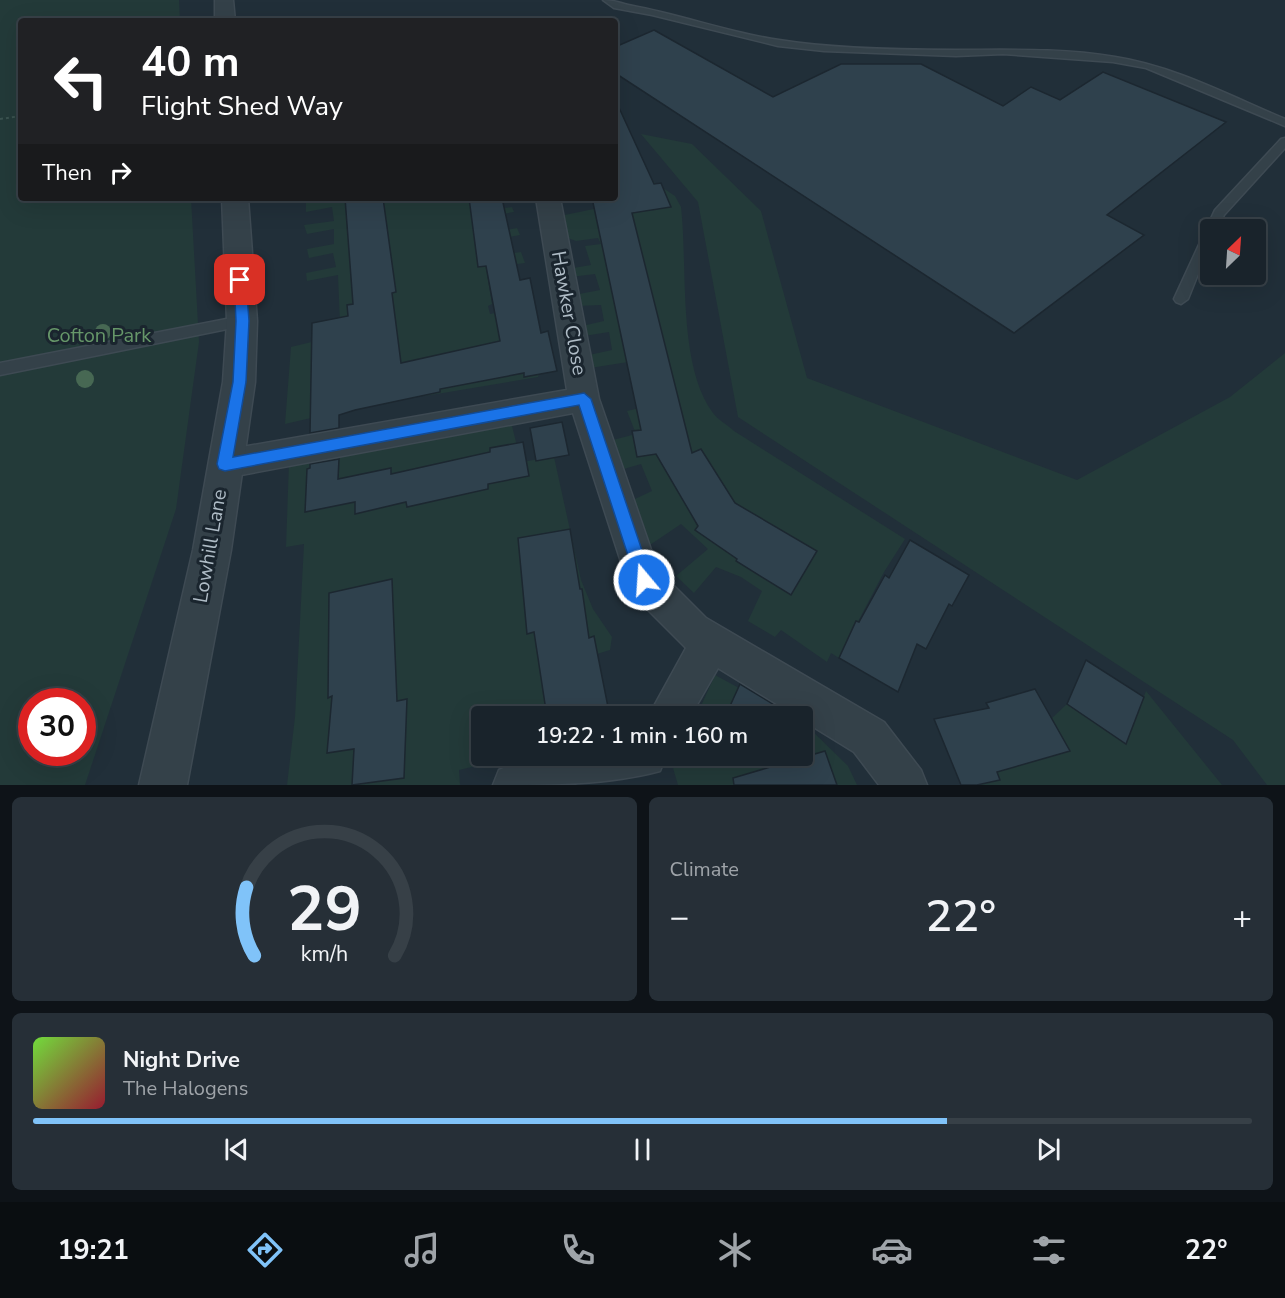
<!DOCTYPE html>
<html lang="en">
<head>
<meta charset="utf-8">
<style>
  body { margin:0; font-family:"Nunito Sans",sans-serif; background:#262f37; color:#f1f3f6; height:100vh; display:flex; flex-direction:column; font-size:22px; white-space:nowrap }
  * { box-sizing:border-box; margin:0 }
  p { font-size:20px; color:#9fa4a9 }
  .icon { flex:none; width:33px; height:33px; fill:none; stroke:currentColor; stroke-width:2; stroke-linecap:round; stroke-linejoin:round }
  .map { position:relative; height:785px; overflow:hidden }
  .side { display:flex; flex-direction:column; gap:12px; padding:12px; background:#0e1318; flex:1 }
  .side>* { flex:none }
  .banner { position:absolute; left:18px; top:18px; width:600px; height:183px; border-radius:6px; box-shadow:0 6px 24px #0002,0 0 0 2px #374047; background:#202124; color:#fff; overflow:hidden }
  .needle { width:39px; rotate:25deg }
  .tools { position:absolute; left:1200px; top:219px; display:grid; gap:12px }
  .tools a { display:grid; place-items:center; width:66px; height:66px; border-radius:6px; background:#19232b; box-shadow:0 6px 24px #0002,0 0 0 2px #374047; font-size:30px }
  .speed { position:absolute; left:18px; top:688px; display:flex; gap:12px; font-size:30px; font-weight:700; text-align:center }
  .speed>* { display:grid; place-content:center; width:78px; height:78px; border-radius:50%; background:#19232b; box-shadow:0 6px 24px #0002,0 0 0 2px #374047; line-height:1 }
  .speed .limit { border:9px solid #d22; background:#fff; color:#111 }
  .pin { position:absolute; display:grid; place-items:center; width:51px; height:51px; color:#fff; margin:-26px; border-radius:12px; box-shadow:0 3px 9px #0006 }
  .me { position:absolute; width:66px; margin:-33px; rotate:342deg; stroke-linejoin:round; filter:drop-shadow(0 0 4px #0008) }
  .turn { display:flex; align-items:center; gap:21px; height:126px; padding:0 24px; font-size:27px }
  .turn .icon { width:78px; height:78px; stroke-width:2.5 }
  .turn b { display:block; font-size:42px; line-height:51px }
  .then { display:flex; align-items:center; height:57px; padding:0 24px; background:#0003; gap:12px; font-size:22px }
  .big { font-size:45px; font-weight:600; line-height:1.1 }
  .side .tile { flex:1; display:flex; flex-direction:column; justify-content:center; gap:9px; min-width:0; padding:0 21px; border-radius:9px; background:#262f37 }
  .side .dial { align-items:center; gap:0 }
  .dial svg { height:156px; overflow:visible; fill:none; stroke:#374047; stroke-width:7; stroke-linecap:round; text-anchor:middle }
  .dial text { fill:#f1f3f6; stroke:none }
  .song { display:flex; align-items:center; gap:18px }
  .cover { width:72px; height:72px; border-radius:9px; background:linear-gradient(135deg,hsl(100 70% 55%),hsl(350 70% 35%)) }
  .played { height:6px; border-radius:3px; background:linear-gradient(90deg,#80c3f9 75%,#374047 75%) }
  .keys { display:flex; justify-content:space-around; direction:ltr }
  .heat { display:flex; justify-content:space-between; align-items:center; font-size:33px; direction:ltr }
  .side .tiles { flex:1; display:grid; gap:12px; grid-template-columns:1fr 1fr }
  .tile:last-child { grid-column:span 2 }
  .trip { position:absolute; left:471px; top:706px; width:342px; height:60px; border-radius:6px; background:#19232b; box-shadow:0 6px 24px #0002,0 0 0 2px #374047; font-weight:600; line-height:60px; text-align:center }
  .menu { display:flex; height:96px; justify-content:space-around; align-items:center; background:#0a0e11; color:#9fa4a9 }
  .menu .icon { width:42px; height:42px }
  .menu .current { color:#80c3f9 }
  .menu b { font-size:27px; color:#f1f3f6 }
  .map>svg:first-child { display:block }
  .green { fill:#233a39; fill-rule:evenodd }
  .building { fill:#2f414d; stroke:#1c2730; stroke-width:1.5 }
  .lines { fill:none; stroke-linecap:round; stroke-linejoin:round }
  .service-casing { stroke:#3e4a53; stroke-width:3 }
  .minor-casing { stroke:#3e4a53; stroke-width:3 }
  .tertiary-casing { stroke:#3e4a53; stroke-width:3 }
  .path { stroke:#3b5350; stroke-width:2; stroke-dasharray:3 3; stroke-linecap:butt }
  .service { fill:#344149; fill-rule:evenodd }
  .minor { fill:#344149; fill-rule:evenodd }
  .tertiary { fill:#344149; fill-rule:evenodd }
  .tree { fill:#476853 }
  .route { fill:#1a73e8; stroke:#114b97; stroke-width:1.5 }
  .labels { text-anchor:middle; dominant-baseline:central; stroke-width:6; stroke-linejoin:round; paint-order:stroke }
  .street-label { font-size:20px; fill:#afbcc6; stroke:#1a252e }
  .park-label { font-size:20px; fill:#669769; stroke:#1a252e }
</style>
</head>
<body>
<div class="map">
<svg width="1285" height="785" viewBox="0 0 1285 785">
  <rect width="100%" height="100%" fill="#212f39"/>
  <g class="green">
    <path d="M0,0h179l1,21h-159v177h170l8,144 -23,167 -91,276h-85zM32,702h50v51h-50z"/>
    <path d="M641,134l51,10 69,67 46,167 270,102 153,-83 55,-44v432h-18l-34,-45 -495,-323 -40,-215z"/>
    <path d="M648,178l27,18 6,11c7,60 -4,157 32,206 5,7 15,12 21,18l171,108 -21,33 -45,86 -8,-5 -4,9 -46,-32 -6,7 -27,-16 14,-30 -21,-14 -25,-10 -22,26 -18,-17 32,-27 -27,-25 -37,25 -22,-44 30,-14 -11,-27 -24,7 -8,-30 27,-7 -9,-23 38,-9 -18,-43 -57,9 -1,-13 23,-5 -3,-18 -25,4 -2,-10 22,-5 -3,-16 -25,1 -2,-11 26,-5 -5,-16 -25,3 -3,-8 24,-4 -6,-19 16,-2 -3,-6 -22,3 -8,-3 -8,-22 48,-10 7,-8z"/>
    <path d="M333,198h163l4,11 12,-2 2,5 -22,4 10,15 15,-3 3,7 -21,4 7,15 15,-2 4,11 -39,5 6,36 -4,2 2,8 44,-8 8,61 -4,10 -107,18 -42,5 -104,24 6,-77 29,-7 20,-18 -2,-47 -31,6 -1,-8 30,-6 -3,-14 -24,5 -2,-9 27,-5v-15l-27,5 -3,-9 30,-4 -2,-14 -26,5v-9z"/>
    <path d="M511,422l10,40 33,-5 27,123 12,29 19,28 -2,13 -69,21 6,46h-65v39h35l-58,14 1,15h-173l8,-68 9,-173 -18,3 3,-85z"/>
    <path d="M715,675l78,42h-97z"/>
    <path d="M1146,691l76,94h-245l19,-13 74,-21 -18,-33 15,-14 59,40z"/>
    <path d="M803,722l45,44 9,19h-179l-5,-17 5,-12h124z"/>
  </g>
  <g class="building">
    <path d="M654,30l119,67 68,-33h80l82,42 28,-19 29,13 43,-28 123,50 -119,93 37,20 -130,98 -399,-260v-26z"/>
    <path d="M615,99l39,85 7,-1 10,24 -39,6 60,240 9,-4 34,54 82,48 -26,44 -55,-34 1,-2 -42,-29 3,-4 -42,-72 -19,3 -5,-26 9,-1 -49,-232h23z"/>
    <path d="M345,198h38l13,94 -4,1 9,70 99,-22 -14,-75 -8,1 -9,-69h33l18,82 10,-2 11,55 7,-2 9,40 -33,6v-4l-84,16v3l-85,18 -16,5v13l-29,5 2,-110 36,-7 -1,-11 6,-1z"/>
    <path d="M562,422l7,33 -33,6 -6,-33z"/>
    <path d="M523,442l6,34 -41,8v5l-81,18 -1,-5 -51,12v-12l-50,10 2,-43 3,-1v-4l29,-5 -1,20 53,-11v6l99,-22v-4z"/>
    <path d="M570,529l10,60h2l7,49 5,-2 16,81h-63l-13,-85 -7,2 -9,-96z"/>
    <path d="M910,540l59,35 -17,31 -3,-2 -23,45 -9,-5 -19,48 -59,-34 17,-37 3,1 26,-47 4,3z"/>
    <path d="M392,579l5,122 10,-2 -3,79 -52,7 2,-36 -27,4 5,-57 -4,2 1,-105z"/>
    <path d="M1086,660l58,37 -18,47 -59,-40z"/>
    <path d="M740,684l54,33h-69z"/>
    <path d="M1035,689l35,62 -73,21 3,8 -23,5h-16l-27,-66 55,-11 -3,-5z"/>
    <path d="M825,751l12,34h-103l-1,-7z"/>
  </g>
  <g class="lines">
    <g class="service-casing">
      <g id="service">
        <path d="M603,0c11,0 19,4 30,6 49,9 97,27 146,34 55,9 121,10 177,10 53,0 107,-2 159,7 59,9 115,39 170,62v7l-139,-58 -33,-6 -110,-8 -47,2 -132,-5 -46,-5 -126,-31 -38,-7z"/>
        <path d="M1285,138v10l-61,67 -7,15h-7v14l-22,55 -7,5 -5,-2 -2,-3 41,-89 66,-71z"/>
        <path d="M242,316l5,1 2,4 -2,4 -247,50v-12z"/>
      </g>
    </g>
    <g class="minor-casing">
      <g id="minor">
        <path d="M536,198h24l39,201 59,171 48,48 178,104 37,48 6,15h-48l-25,-33 -52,-32v-3h-4l-80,-49 -28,49h-42l38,-69 -55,-55 -58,-180 -348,65 -11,-4 -5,-10 5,-10 11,-4 342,-60z"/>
        <path d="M549,756h117l-6,15c-52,14 -112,14 -167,14l6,-15 15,-6z"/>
      </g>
    </g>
    <g class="tertiary-casing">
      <g id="tertiary">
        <path d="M215,0h18l2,21h-20z"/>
        <path d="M222,198h26l9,123 -2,61 -24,168 -44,235h-48l54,-235 30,-168 4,-61z"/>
      </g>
    </g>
    <path class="path" d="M0,119l21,-3"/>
    <use href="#service" class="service"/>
    <use href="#minor" class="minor"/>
    <use href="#tertiary" class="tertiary"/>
  </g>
  <g class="tree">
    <circle cx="103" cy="332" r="8"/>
    <circle cx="85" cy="379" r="9"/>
  </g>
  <path class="route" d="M240,276l6,4 3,41 -3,61 -13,75 351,-64 7,6 61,181 -2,6 -6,2 -6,-2 -2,-6 -57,-175 -354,66 -6,-2 -2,-5 16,-82 3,-61 -2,-41z"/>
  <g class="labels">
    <g class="street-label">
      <text transform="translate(569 313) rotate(80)">Hawker Close</text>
      <text transform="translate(210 546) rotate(-80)">Lowhill Lane</text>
    </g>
    <g class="park-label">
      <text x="99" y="335">Cofton Park</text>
    </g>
  </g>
</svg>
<div class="tools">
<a><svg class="needle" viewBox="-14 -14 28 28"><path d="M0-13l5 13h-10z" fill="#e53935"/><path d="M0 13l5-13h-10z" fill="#9fa4a9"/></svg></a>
</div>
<div class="speed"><div class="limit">30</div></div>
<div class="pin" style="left:240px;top:280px;background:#d93025"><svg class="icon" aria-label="arrive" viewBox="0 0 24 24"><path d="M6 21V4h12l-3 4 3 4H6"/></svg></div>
<svg class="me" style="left:644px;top:580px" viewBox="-20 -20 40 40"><circle r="17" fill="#1a73e8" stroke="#fff" stroke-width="3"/><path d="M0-11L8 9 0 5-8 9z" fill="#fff"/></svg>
<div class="trip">19:22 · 1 min · 160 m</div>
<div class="banner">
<div class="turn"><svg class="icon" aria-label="left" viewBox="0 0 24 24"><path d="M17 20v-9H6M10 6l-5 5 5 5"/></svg><div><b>40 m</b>Flight Shed Way</div></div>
<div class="then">Then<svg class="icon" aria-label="right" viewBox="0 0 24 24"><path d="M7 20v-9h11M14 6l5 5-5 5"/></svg></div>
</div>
</div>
<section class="side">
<div class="tiles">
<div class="tile dial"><svg viewBox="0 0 100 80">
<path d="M14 69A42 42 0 1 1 86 69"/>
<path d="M14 69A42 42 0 0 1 10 34" stroke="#80c3f9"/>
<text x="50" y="56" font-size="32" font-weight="700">29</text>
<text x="50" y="72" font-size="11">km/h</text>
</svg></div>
<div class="tile"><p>Climate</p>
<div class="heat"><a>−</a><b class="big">22°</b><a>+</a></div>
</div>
<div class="tile">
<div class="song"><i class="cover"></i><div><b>Night Drive</b><p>The Halogens</p></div></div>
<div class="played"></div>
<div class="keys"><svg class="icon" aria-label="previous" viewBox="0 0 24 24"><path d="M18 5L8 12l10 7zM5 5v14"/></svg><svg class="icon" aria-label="pause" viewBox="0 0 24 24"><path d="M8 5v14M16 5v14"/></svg><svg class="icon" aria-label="next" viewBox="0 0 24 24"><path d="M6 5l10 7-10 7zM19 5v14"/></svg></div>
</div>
</div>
</section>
<nav class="menu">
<b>19:21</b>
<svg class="icon current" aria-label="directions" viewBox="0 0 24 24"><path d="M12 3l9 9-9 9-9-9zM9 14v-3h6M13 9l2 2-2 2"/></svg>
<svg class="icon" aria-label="music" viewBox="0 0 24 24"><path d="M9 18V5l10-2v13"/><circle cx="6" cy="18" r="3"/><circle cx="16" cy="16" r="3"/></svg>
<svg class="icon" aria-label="phone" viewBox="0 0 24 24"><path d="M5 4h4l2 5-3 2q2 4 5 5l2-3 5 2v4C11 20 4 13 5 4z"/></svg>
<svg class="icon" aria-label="climate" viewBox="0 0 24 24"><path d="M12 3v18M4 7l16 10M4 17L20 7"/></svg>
<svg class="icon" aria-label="car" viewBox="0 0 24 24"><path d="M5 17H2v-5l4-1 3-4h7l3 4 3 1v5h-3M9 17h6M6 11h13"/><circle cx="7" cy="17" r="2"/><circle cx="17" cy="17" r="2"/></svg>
<svg class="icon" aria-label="filters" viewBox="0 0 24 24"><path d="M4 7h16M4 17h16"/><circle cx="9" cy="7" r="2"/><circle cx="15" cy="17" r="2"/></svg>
<b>22°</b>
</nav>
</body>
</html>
